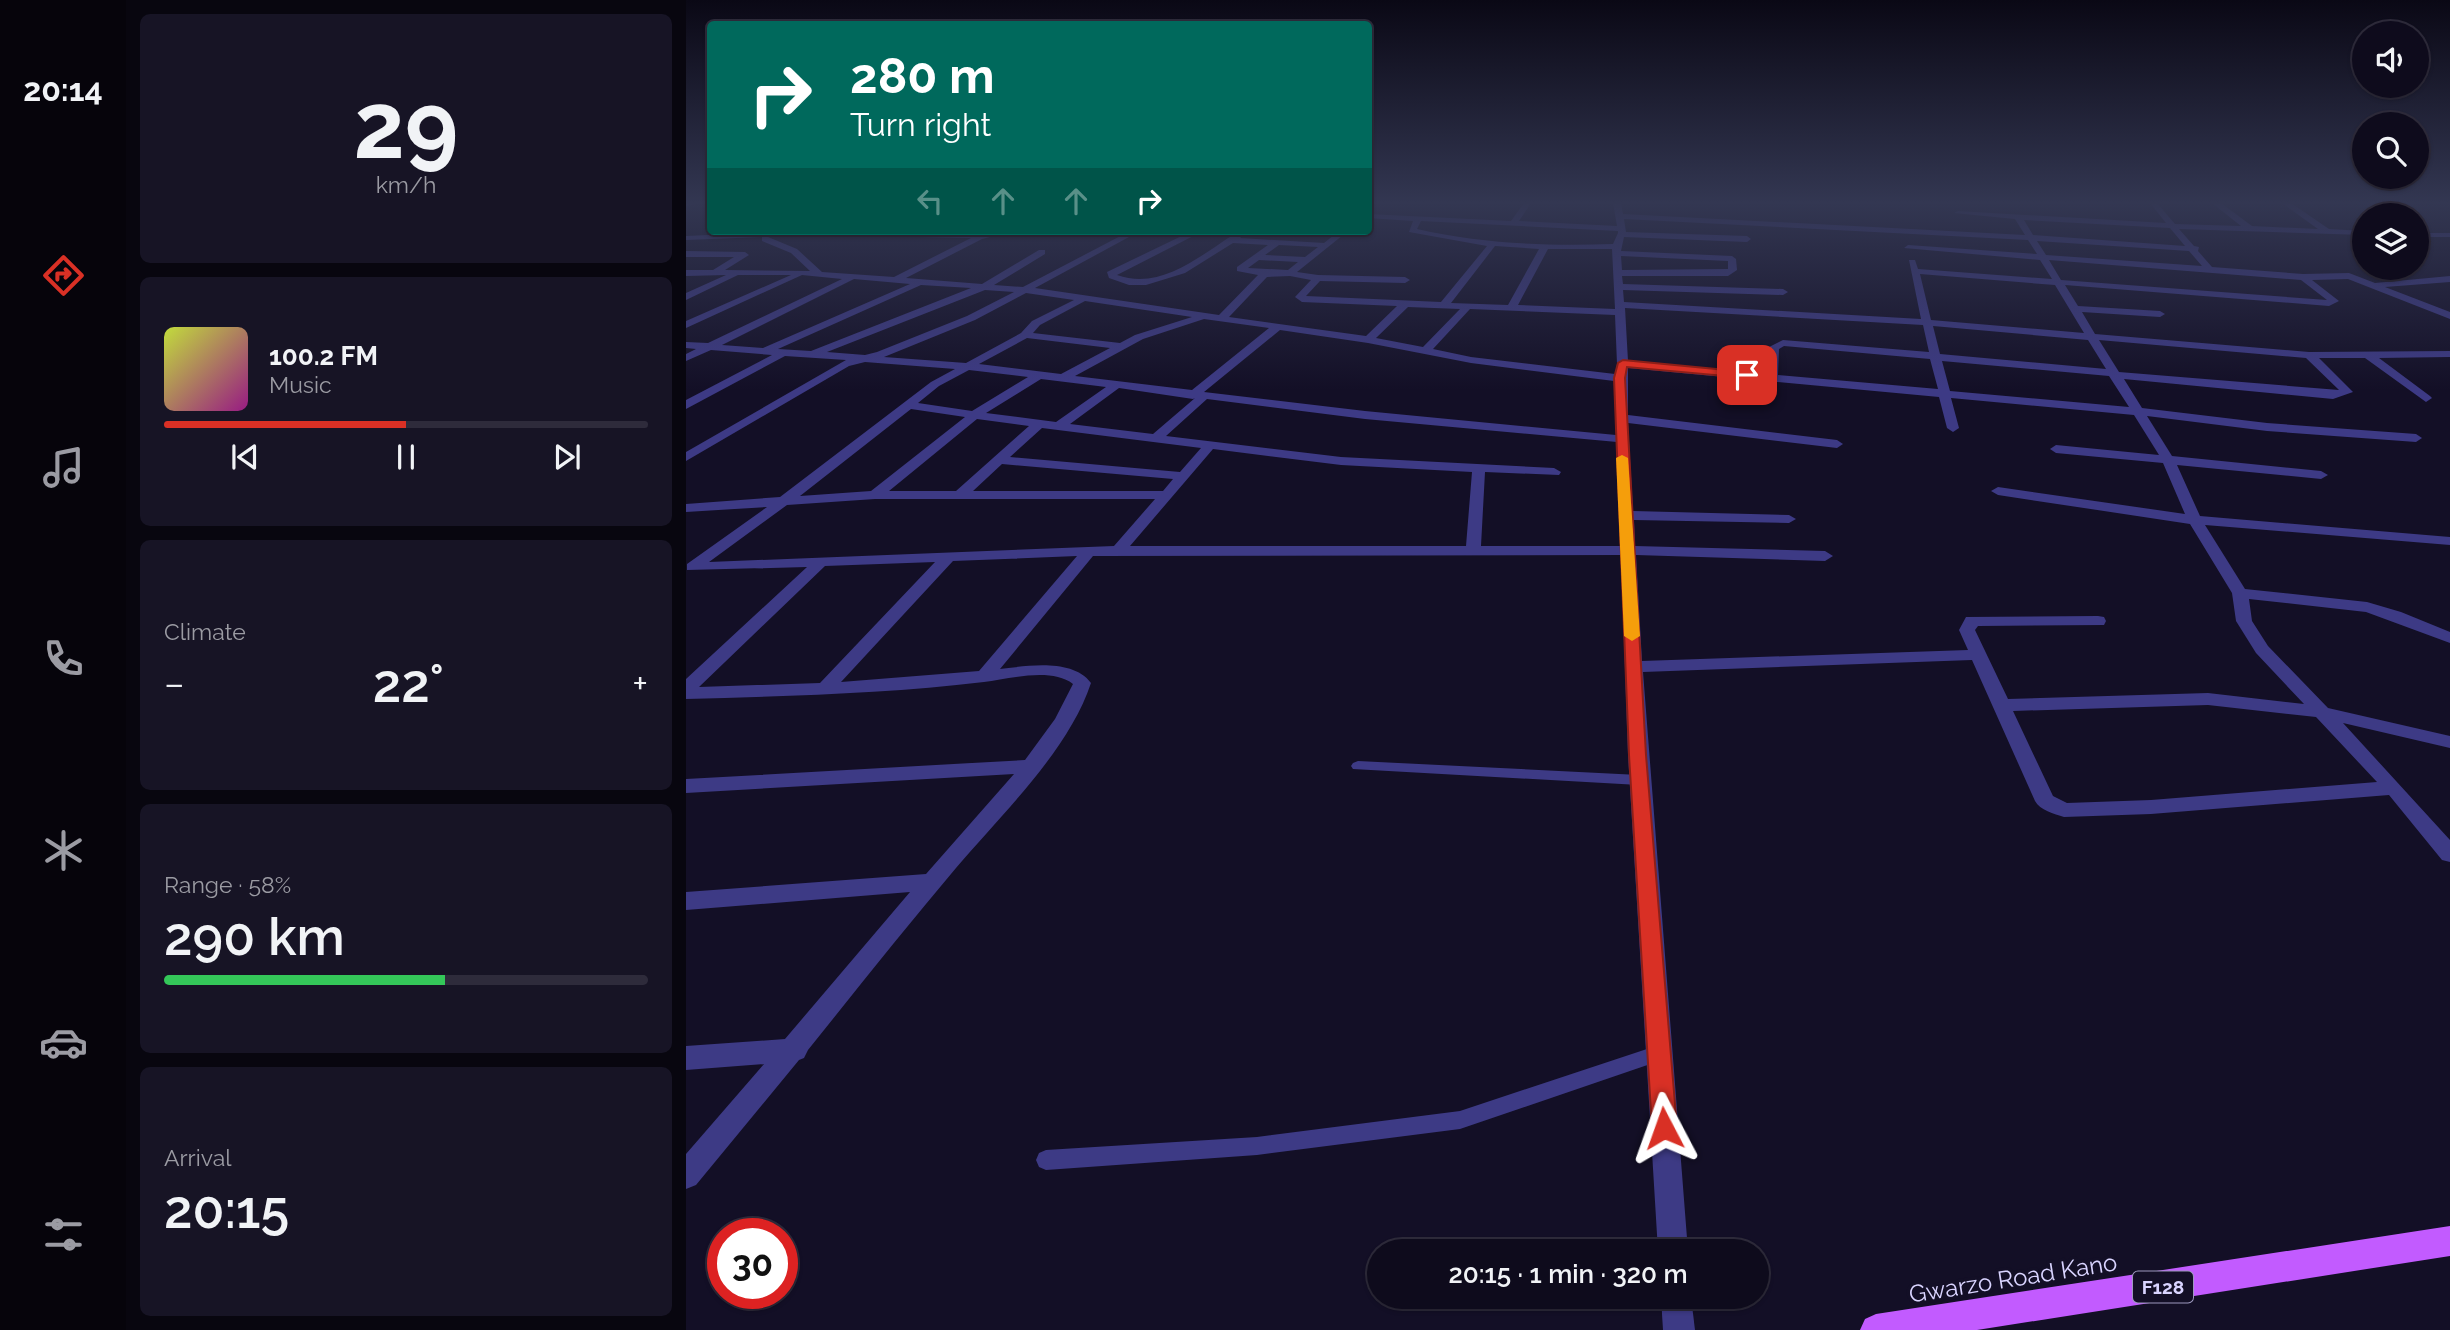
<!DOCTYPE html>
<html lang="en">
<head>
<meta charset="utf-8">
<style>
  body { margin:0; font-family:Raleway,sans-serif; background:#171425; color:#f1f3f6; height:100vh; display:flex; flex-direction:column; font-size:26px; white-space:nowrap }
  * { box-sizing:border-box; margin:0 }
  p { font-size:23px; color:#9b9ba3 }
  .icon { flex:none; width:38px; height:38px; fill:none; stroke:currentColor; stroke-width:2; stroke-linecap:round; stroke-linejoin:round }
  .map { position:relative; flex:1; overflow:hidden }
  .drawer { display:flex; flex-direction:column; gap:14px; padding:14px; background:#08060f; width:560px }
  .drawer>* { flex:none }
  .guide { position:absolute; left:21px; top:21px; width:665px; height:214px; border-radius:7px; box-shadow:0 2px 5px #0004,0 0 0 2px #2e2b3b; background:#00695c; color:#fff; overflow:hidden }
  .controls { position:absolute; left:1666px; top:21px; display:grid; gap:14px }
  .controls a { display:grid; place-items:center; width:77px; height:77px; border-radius:50%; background:#0e0b1c; box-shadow:0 2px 5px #0004,0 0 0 2px #2e2b3b; font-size:35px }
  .speed { position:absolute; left:21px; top:1218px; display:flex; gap:14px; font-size:35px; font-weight:700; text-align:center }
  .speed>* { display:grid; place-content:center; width:91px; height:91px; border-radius:50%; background:#0e0b1c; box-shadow:0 2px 5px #0004,0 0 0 2px #2e2b3b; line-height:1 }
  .speed .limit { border:10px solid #d22; background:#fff; color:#111 }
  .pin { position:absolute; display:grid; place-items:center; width:60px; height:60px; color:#fff; margin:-30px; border-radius:14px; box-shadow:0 4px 10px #0006 }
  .me { position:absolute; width:77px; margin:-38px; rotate:356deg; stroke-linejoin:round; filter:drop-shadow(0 0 5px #0008) }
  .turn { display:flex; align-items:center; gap:24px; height:147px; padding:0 28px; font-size:32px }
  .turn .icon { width:91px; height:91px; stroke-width:2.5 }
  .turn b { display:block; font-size:49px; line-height:60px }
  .lanes { display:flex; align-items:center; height:66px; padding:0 28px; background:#0003; justify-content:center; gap:35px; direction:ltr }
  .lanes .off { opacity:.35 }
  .big { font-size:52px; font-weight:600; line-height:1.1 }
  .drawer .tile { flex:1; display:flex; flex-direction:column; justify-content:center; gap:10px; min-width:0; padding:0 24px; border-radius:10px; background:#171425 }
  .drawer .dial { align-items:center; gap:0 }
  .dial b { font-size:91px; line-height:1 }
  .song { display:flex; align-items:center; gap:21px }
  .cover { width:84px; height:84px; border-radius:10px; background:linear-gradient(135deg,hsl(70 70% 55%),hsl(310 70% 35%)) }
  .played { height:7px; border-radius:4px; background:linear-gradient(90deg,#d93025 50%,#2e2b3b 50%) }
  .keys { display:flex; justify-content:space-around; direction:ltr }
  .heat { display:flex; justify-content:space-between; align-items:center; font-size:38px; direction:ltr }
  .charge { height:10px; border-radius:5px; background:linear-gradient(90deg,#34c759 58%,#2e2b3b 0) }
  .trip { position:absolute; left:681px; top:1239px; width:402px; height:70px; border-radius:35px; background:#0e0b1c; box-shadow:0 2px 5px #0004,0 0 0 2px #2e2b3b; font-weight:600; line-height:70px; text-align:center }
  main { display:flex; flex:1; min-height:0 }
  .menu { display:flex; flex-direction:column; width:126px; justify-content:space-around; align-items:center; background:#06040b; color:#9b9ba3 }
  .menu .icon { width:49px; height:49px }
  .menu .selected { color:#d93025 }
  .menu b { font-size:32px; color:#f1f3f6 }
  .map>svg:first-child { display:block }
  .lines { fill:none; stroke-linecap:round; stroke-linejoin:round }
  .lane { fill:#3d3a85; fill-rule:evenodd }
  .street { fill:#3d3a85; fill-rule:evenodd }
  .primary { fill:#c25bff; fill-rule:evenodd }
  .route { fill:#d93025; stroke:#8d1f18; stroke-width:2 }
  .slow { fill:#f59e0b }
  .labels { text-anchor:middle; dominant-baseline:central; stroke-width:7; stroke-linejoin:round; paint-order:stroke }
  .shield { fill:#130f26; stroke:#9e99be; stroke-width:2 }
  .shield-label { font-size:19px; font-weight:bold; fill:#d9d4ff }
  .near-street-label { font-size:24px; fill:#d9d4ff; stroke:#130f26 }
</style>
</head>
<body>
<main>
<nav class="menu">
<b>20:14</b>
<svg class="icon selected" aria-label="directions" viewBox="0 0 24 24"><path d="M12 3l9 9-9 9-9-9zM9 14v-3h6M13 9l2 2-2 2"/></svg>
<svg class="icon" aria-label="music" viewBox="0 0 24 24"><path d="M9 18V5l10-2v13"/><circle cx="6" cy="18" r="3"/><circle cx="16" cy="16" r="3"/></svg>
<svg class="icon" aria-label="phone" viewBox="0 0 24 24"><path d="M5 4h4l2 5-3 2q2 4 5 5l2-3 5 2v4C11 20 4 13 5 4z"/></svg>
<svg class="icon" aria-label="climate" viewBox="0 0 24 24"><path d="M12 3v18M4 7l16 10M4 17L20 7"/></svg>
<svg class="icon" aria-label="car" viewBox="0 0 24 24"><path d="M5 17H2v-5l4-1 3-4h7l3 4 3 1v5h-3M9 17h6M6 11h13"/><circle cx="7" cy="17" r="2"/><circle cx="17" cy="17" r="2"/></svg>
<svg class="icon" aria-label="filters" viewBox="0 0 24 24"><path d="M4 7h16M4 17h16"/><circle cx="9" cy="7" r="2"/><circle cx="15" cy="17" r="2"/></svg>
</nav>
<section class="drawer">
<div class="tile dial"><b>29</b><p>km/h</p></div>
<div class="tile">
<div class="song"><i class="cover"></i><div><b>100.2 FM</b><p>Music</p></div></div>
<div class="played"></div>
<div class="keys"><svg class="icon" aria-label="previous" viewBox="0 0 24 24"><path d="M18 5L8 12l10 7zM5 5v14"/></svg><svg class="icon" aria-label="pause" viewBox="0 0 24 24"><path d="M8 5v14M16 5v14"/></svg><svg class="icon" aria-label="next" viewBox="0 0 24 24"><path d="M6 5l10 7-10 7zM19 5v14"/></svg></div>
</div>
<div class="tile"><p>Climate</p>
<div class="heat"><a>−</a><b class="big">22°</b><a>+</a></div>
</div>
<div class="tile"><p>Range · 58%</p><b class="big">290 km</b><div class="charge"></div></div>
<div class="tile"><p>Arrival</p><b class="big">20:15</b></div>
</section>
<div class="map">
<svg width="1764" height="1330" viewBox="0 0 1764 1330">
  <rect width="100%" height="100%" fill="#130f26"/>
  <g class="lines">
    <g class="lane">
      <path d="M672,761l281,14 5,2 2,3 -2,3 -5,2 -286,-16 -2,-3 2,-3z"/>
      <path d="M973,1045l6,2 3,6 -3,6 -205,70 -203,26 -211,15 -7,-3 -3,-7 3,-7 7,-3 211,-13 203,-26z"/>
    </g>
    <g class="street">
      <path d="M0,203h15l-15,3z"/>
      <path d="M838,203h7l-12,18 98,5 -4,-23h8l2,11 402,21 -10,-16 -61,-6 4,-2 208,12 -16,-20h7l18,21 66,2 -29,-23h9l31,23 66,3 -36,-26h9l38,26 35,2v4l-185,-6 15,17 5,1 -1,4 14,16 91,7 46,-1 26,10 75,-7v6l-65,5 65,25v7l-102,-40 -36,1 27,21 -10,5 -264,-21 13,21 82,5 5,3 -5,3 -78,-5 13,22 214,18 141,-1v6l-71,1 51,38 2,2 -6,4 -61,-44h-46l34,34 -20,7 -209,-20 18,29 125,15 149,11 6,4 -6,4 -149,-11 -120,-15 25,40 149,15 7,4 -7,4 -144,-14 23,51 250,21v8l-245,-20 40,64 122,13 34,10 49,20v11l-84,-31 -117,-13 3,22 16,25 60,62 122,28v12l-107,-25 107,117v22l-8,-2 -53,-65 -238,19 -87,3c-10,-3 -24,-7 -29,-16l-63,-141 -329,12 45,579h-30l-30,-496 -7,-200 -528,1 -93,113c27,-3 72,-11 91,14 -22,67 -89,131 -135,185 -50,59 -99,121 -148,182l-4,8 -5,2 -103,125 -10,4v-35l78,-90 -78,6v-24l99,-7 125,-147 -224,18v-18l240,-18 88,-100 -328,19v-14l339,-19 30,-41 18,-35c-22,-17 -64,-5 -89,-2 -98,12 -199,14 -298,17v-20l121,-112 -120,3v-6l80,-57 -81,5v-8l94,-7 151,-115 24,-13 -90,-7 -16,4 -163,95v-9l160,-92 -61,-4 -99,53v-9l86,-45 -61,-5 -25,11v-7l10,-5 -10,-1v-6l22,1 134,-64 -40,-4 -116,53v-7l105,-46h-53l-52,25v-7l40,-18 -40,1v-6h27l21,-13h-48v-6l59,1 4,3 -24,15 85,1 -19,-18 -29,-12v-4l-76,3v-4l115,-5 183,3 30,-3 -32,8 -76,39 76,6 57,-34h6v4l-51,31 29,2 107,-56h10l-105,57 184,27 39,-40 -21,-4v-4l31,-22 -35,-2 -48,30 -39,12h-17l-20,-7 -2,-6 85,-41h11l-86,44c36,13 68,-8 98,-28 11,-7 20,-16 34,-16l-9,7 84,5 15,-12h9l-51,41 21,3 87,2 5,3 -5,3 -85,-2 -14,15 135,6 46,-56 -78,-14 4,-11 -45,-3v-4l143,7zM938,219l404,21 9,14 -129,-9 -4,3 136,12 12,19 -134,-10 -3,-9h-6l12,59 -297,-17 -1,-12 160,5 5,-3 -5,-3 -160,-5 -1,-8h106l9,-6 -1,-11 -4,-3 -111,-5 3,-14 123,5 4,-3 -4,-3 -121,-4zM1338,220l146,8 15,18 -152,-11zM735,221l197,10v2l-5,11c-67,2 -130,0 -196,-15zM127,235l158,3 -77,39 -72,-5 -25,-23 -29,-12zM1351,241l152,10 13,15 -156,-11zM593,245l39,2 -13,10 -40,-2zM809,246l44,3 -31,56 -57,-2zM862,249h64l3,60 -97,-4zM935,256l107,5v8l-106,1zM573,260l39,2 -10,8 -40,-2zM1363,260l252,20 26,20 -266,-20zM1234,274l135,11 29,48 -153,-13zM604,276l21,4 -16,17 7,5 95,4 -31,30 -137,-19 38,-40zM168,279l56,5 -147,64 -41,-3zM235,285l50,3 -160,63 -33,-2zM299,290l29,2 -47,24 -90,36 -12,3 -38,-3zM340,293l48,7 -42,21 -11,12 -55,30 -82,-6 91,-37zM399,301l107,16 -57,18 -15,8 -87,-10 7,-8zM722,307l52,2 -37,38 -47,-9zM939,308l298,17 6,27 -146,-12 -14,7 -2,27 -139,-13zM784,309l145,6 2,49 -2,10 -144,-17 -38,-8zM518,319l65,9 -77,62 -117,-14 68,-37zM1247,326l155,14 18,29 -166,-15zM594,330l88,13 103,20 143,18 2,54 -251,-24 -161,-19zM341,338l83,10 -49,26 -82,-10zM1413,340l207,18 33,32 -220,-18zM1098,346l146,13 8,30 -160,-14 1,-26zM1256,361l167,15 20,31 -179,-16zM942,368l311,29 8,31 6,4 6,-4 -8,-30 183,17 25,40 -103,-10 -6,4 6,4 107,10 22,51 -187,-27 -7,4 7,4 192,29 42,69 4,28 20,32 48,51 -96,-11 -200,6 -33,-69 3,-4 126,-1 2,-4 -2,-4 -6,-1 -132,1 -7,13 9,20 -326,11 -6,-106 189,6 8,-5 -8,-5 -190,-5 -1,-26 155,3 7,-4 -7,-4 -156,-4 -5,-88 209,25 6,-4 -6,-4 -209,-25zM283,370l59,7 -56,34 -54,-8 21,-17zM355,379l65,8 -50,35 -70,-9zM433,388l74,11 2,-1 -42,36 -83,-10zM521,399l158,20 252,23 4,104h-140l4,-74 74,3 2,-3 -7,-4 -213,-11 -175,-21zM225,409l54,8 -94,74 -71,5zM291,419l52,7 -73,65h-67zM356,428l159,20 -21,24 -170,-15zM527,449l128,16 131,7 -6,74h-336zM316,464l171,15 -10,12h-190zM189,499h280l-41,47 -405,16 78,-57zM391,556l-98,115 -138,11 112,-121zM249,562l-115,121 -121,4 126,-121zM1522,705l108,12 61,65 -226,18 -84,3 -14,-7 -40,-85z"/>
      <rect x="1731" y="233" width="33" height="4"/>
      <path d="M975,1297h30l4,33h-32z"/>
    </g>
    <path class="primary" d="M1764,1226v30l-473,74h-117l5,-11 11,-5z"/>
  </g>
  <linearGradient id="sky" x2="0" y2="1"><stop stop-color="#0a0815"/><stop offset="0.52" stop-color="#333752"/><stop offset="1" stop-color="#333752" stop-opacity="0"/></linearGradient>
  <rect width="1764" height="390" fill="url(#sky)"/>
  <path class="route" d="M937,360l124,12 5,3 -5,3 -120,-11 -2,11 21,377 31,373 -4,8 -9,3 -8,-3 -4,-8 -23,-373 -15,-377 4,-15z"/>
  <path class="slow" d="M936,455l6,3 12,178 -8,5 -8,-5 -8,-178z"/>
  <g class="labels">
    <rect class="shield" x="1447" y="1271.5" width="60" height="31" rx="5"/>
    <g class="shield-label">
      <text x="1477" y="1287">F128</text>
    </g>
    <g class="near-street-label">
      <text transform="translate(1327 1278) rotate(-9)">Gwarzo Road Kano</text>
    </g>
  </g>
</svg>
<div class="controls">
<a><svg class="icon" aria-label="sound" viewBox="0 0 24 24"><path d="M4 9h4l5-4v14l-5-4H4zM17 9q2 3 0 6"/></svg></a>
<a><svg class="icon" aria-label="search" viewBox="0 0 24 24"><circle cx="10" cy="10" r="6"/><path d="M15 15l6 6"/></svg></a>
<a><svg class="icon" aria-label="layers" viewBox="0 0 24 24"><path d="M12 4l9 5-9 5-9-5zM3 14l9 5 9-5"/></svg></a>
</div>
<div class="speed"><div class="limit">30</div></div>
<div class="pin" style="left:1061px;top:375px;background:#d93025"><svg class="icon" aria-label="arrive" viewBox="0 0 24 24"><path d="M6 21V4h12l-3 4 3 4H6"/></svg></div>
<svg class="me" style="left:978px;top:1128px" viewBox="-20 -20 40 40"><path d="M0-17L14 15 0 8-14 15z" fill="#d93025" stroke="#fff" stroke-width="4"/></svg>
<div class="trip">20:15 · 1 min · 320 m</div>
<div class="guide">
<div class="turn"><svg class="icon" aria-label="right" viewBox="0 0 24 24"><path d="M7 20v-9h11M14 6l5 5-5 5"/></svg><div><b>280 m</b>Turn right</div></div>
<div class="lanes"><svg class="icon off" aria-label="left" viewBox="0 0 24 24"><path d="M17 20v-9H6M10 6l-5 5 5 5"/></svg><svg class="icon off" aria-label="ahead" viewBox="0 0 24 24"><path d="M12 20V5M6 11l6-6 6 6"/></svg><svg class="icon off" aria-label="ahead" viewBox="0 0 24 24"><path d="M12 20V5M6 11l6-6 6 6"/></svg><svg class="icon" aria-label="right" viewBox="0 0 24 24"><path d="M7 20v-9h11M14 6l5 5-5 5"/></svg></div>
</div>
</div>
</main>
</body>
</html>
